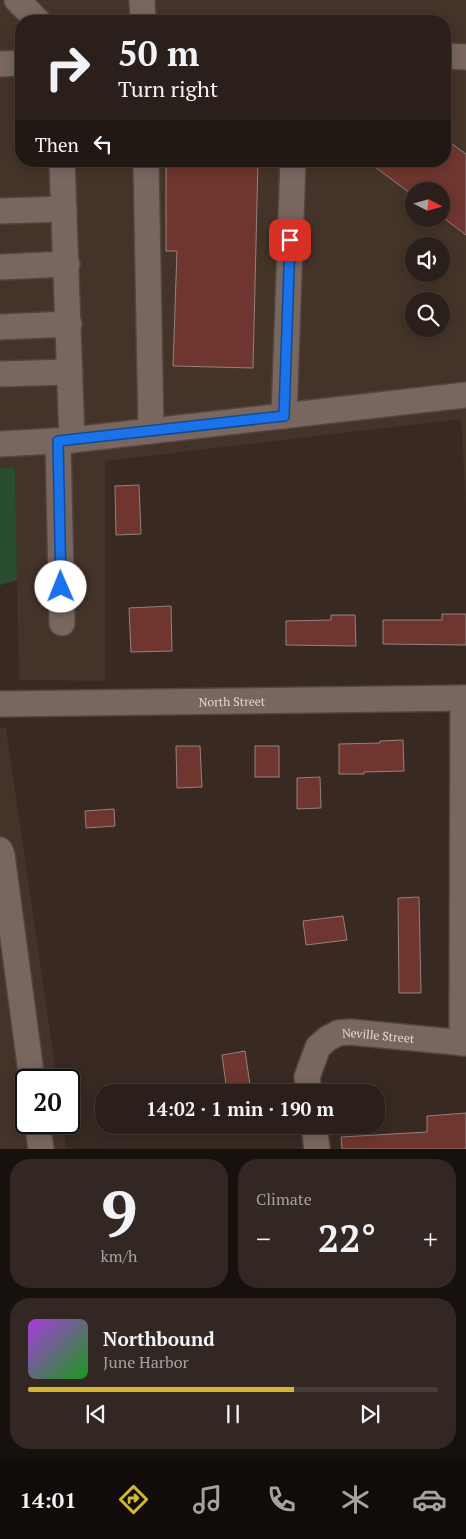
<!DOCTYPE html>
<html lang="en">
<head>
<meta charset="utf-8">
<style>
  body { margin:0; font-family:"PT Serif",serif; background:#322723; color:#f1f3f6; height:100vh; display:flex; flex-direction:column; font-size:19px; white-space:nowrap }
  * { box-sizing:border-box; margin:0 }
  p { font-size:16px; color:#a5a2a2 }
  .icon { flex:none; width:28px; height:28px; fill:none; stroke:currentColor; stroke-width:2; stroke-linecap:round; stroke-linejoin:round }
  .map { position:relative; height:1149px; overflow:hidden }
  .sheet { display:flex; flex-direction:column; gap:10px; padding:10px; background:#17110e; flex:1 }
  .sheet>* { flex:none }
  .guide { position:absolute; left:15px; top:15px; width:436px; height:152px; border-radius:20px; box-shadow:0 2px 12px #0003,0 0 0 1px #463d39; background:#2a1f1a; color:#f1f3f6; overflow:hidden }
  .needle { width:32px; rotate:96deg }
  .buttons { position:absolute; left:405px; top:182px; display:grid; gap:10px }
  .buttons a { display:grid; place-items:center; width:45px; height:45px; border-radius:50%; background:#2a1f1a; box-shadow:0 2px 12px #0003,0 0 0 1px #463d39; font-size:25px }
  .speed { position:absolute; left:15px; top:1069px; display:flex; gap:10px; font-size:25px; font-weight:700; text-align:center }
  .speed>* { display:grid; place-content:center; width:65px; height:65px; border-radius:50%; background:#2a1f1a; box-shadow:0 2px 12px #0003,0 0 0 1px #463d39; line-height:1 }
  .speed .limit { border:2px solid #111; border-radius:8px; background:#fff; color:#111 }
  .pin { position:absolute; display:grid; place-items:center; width:42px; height:42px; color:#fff; margin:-21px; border-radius:10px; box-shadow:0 2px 8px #0006 }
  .me { position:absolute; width:55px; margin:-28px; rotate:359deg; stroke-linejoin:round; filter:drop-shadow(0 0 4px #0008) }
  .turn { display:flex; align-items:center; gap:18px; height:105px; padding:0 20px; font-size:22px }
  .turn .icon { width:65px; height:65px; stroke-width:2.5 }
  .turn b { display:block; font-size:35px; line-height:42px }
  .then { display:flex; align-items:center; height:48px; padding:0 20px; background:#0003; gap:10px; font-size:19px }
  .big { font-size:38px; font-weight:700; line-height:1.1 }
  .sheet .widget { flex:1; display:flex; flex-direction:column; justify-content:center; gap:8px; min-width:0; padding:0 18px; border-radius:20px; background:#322723 }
  .sheet .dial { align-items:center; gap:0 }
  .dial b { font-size:65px; line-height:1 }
  .song { display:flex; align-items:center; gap:15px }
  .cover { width:60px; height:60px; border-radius:8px; background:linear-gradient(135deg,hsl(280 70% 55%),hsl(120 70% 35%)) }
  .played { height:5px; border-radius:2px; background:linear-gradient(90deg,#d4b635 65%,#463d39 65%) }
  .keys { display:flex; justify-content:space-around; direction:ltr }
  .heat { display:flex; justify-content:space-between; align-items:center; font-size:28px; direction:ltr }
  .sheet .tiles { flex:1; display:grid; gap:10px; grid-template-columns:1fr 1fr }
  .widget:last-child { grid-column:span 2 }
  .trip { position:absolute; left:95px; top:1084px; width:290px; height:50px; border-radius:20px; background:#2a1f1a; box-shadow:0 2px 12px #0003,0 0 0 1px #463d39; font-weight:700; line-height:50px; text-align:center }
  .menu { display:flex; height:80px; justify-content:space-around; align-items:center; background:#110c0a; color:#a5a2a2 }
  .menu .icon { width:35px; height:35px }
  .menu .selected { color:#d4b635 }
  .menu b { font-size:22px; color:#f1f3f6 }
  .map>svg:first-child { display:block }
  .industrial { fill:#443329; fill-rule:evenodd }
  .green { fill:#2a4d31 }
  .building { fill:#6e362e; stroke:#96817e }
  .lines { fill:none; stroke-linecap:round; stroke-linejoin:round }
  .minor-casing { stroke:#51453f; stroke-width:28 }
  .minor { stroke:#79675f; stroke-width:25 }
  .route-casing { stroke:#114b97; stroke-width:12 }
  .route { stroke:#1a73e8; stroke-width:9 }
  .labels { text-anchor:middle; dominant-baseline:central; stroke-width:5; stroke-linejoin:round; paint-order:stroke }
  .street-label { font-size:12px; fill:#e2d8d3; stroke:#2d1f18 }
</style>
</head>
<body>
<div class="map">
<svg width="466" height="1149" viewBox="0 0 466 1149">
  <rect width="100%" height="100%" fill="#382922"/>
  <g class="industrial">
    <path d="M0,0h466v506l-5,-87 -356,42v220l-86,-1 -4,-213 -15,1zM21,21h424v140h-424zM414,191h27v28h-27zM414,246h27v28h-27zM414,301h27v28h-27z"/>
    <path d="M0,728h6l51,352h-31v42l37,1 3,26h-66z"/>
  </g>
  <path class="green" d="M15,467l2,113 -17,5v-117z"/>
  <g class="building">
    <path d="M445,139l21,15v81l-25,-19v-25h-27v5l-47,-35h78z"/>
    <path d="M166,161h92l-5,207 -80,-2 4,-115h-11z"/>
    <path d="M139,485l2,49 -25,1 -1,-49z"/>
    <path d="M171,606l1,45 -41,1 -2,-44z"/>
    <path d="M442,614h24v31l-83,-1v-24h59z"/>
    <path d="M331,615h24l1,31 -70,-1v-24l45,-1z"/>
    <path d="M403,740l1,31 -40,1v2h-25v-30l41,-1v-2z"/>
    <path d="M176,746h24l2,41 -25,1z"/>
    <rect x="255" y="746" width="24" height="31"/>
    <path d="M320,777l1,31 -24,1v-31z"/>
    <path d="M114,809l1,17 -29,2 -1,-17z"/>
    <path d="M419,897l2,96h-22l-1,-95z"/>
    <path d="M343,916l4,24 -41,5 -3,-24z"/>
    <path d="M245,1051l6,41h-24l-5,-37z"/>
    <path d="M466,1113v36h-124l-1,-12 86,-5v-16z"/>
  </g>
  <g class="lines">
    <g class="minor-casing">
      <g id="minor">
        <path d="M17,0l21,21"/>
        <path d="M142,0l1,21"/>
        <path d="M445,56l21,1"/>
        <path d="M0,64l21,-1"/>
        <path d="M62,161l10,279"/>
        <path d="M146,161l5,270"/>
        <path d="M0,211l64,-2"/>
        <path d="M0,267l67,-3"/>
        <path d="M0,327l69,-3"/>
        <path d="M0,374l70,-2"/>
        <path d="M284,416l9,-255"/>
        <path d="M58,441l4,182"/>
        <path d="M0,444l72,-4 394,-45"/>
        <path id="s1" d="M0,704l466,-6"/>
        <path d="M0,850l2,5 30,225"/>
        <path d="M462,1043l1,-345"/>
        <path id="s2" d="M309,1092l-2,-15 11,-30 9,-8 11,-6 12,-1 116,11"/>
        <path d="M37,1122l4,27"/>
        <path d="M314,1125l3,24"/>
      </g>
    </g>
    <use href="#minor" class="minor"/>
  </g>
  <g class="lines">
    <g class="route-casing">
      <path id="route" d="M61,587l-3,-146 226,-25 6,-176"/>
    </g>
    <use href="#route" class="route"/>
  </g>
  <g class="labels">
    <g class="street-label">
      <text stroke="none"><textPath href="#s1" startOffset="232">North Street</textPath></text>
      <text stroke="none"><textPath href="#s2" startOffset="112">Neville Street</textPath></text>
    </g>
  </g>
</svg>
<div class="buttons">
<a><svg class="needle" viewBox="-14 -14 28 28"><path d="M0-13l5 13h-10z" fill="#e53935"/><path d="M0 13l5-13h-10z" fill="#a5a2a2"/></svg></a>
<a><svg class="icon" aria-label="sound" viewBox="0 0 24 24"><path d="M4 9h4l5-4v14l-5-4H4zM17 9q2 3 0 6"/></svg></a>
<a><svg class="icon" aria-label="search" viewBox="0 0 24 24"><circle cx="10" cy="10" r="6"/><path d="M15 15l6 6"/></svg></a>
</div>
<div class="speed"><div class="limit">20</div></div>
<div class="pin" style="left:290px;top:240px;background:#d93025"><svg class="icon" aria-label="arrive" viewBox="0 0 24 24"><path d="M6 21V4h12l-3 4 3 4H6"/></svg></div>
<svg class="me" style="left:61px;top:587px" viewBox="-20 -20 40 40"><circle r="19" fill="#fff"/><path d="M0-13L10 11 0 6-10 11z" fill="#1a73e8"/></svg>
<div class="trip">14:02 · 1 min · 190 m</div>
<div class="guide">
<div class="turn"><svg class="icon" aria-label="right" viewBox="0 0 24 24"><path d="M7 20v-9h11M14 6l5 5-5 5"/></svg><div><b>50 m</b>Turn right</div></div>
<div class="then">Then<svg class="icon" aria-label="left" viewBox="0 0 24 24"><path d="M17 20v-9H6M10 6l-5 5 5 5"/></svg></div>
</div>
</div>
<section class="sheet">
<div class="tiles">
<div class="widget dial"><b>9</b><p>km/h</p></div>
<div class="widget"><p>Climate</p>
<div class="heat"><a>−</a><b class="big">22°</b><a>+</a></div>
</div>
<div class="widget">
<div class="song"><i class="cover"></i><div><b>Northbound</b><p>June Harbor</p></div></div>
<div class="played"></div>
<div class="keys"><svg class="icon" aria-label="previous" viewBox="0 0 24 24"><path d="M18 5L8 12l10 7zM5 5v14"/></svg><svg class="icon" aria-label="pause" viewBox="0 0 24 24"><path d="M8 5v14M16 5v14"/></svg><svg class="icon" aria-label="next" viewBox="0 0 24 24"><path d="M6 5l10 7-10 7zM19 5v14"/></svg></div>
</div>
</div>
</section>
<nav class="menu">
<b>14:01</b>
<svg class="icon selected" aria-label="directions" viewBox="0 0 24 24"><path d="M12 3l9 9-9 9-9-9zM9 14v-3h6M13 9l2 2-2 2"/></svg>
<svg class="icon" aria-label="music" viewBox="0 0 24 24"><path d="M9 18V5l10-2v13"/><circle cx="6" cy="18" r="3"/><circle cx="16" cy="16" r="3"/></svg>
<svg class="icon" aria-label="phone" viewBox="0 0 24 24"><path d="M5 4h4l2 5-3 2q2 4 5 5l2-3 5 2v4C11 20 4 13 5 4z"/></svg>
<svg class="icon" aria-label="climate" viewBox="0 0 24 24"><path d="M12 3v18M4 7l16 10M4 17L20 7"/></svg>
<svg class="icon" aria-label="car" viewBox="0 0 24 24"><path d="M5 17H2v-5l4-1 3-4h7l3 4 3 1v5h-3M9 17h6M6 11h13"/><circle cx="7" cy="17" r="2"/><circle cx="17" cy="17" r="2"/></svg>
</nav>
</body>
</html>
